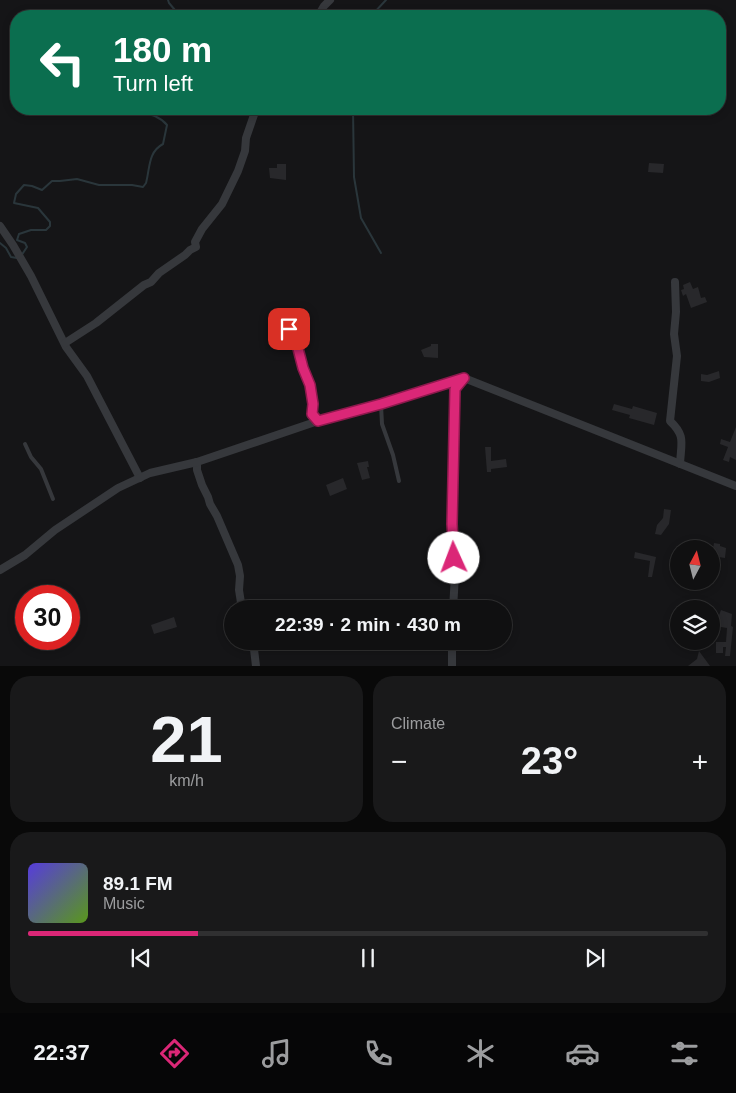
<!DOCTYPE html>
<html lang="en">
<head>
<meta charset="utf-8">
<style>
  body { margin:0; font-family:Helvetica,sans-serif; background:#19191a; color:#f1f3f6; height:100vh; display:flex; flex-direction:column; font-size:19px; white-space:nowrap }
  * { box-sizing:border-box; margin:0 }
  p { font-size:16px; color:#9c9d9f }
  .icon { flex:none; width:28px; height:28px; fill:none; stroke:currentColor; stroke-width:2; stroke-linecap:round; stroke-linejoin:round }
  .map { position:relative; height:666px; overflow:hidden }
  .sheet { display:flex; flex-direction:column; gap:10px; padding:10px; background:#090909; flex:1 }
  .sheet>* { flex:none }
  .guide { position:absolute; left:10px; top:10px; width:716px; height:105px; border-radius:20px; box-shadow:0 2px 8px #0003,0 0 0 1px #303031; background:#0b6e4f; color:#fff; overflow:hidden }
  .needle { width:32px; rotate:7deg }
  .fabs { position:absolute; left:670px; top:540px; display:grid; gap:10px }
  .fabs a { display:grid; place-items:center; width:50px; height:50px; border-radius:50%; background:#101011; box-shadow:0 2px 8px #0003,0 0 0 1px #303031; font-size:25px }
  .speed { position:absolute; left:15px; top:585px; display:flex; gap:10px; font-size:25px; font-weight:700; text-align:center }
  .speed>* { display:grid; place-content:center; width:65px; height:65px; border-radius:50%; background:#101011; box-shadow:0 2px 8px #0003,0 0 0 1px #303031; line-height:1 }
  .speed .limit { border:8px solid #d22; background:#fff; color:#111 }
  .pin { position:absolute; display:grid; place-items:center; width:42px; height:42px; color:#fff; margin:-21px; border-radius:10px; box-shadow:0 2px 8px #0006 }
  .me { position:absolute; width:55px; margin:-28px; rotate:358deg; stroke-linejoin:round; filter:drop-shadow(0 0 4px #0008) }
  .turn { display:flex; align-items:center; gap:18px; height:105px; padding:0 20px; font-size:22px }
  .turn .icon { width:65px; height:65px; stroke-width:2.5 }
  .turn b { display:block; font-size:35px; line-height:42px }
  .big { font-size:38px; font-weight:800; line-height:1.1 }
  .sheet .widget { flex:1; display:flex; flex-direction:column; justify-content:center; gap:8px; min-width:0; padding:0 18px; border-radius:20px; background:#19191a }
  .sheet .dial { align-items:center; gap:0 }
  .dial b { font-size:65px; line-height:1 }
  .song { display:flex; align-items:center; gap:15px }
  .cover { width:60px; height:60px; border-radius:8px; background:linear-gradient(135deg,hsl(250 70% 55%),hsl(90 70% 35%)) }
  .played { height:5px; border-radius:2px; background:linear-gradient(90deg,#db2777 25%,#303031 25%) }
  .keys { display:flex; justify-content:space-around; direction:ltr }
  .heat { display:flex; justify-content:space-between; align-items:center; font-size:28px; direction:ltr }
  .sheet .tiles { flex:1; display:grid; gap:10px; grid-template-columns:1fr 1fr }
  .widget:last-child { grid-column:span 2 }
  .trip { position:absolute; left:224px; top:600px; width:288px; height:50px; border-radius:25px; background:#101011; box-shadow:0 2px 8px #0003,0 0 0 1px #303031; font-weight:800; line-height:50px; text-align:center }
  .tab-bar { display:flex; height:80px; justify-content:space-around; align-items:center; background:#060607; color:#9c9d9f }
  .tab-bar .icon { width:35px; height:35px }
  .tab-bar .current { color:#db2777 }
  .tab-bar b { font-size:22px; color:#f1f3f6 }
  .map>svg:first-child { display:block }
  .lines { fill:none; stroke-linecap:round; stroke-linejoin:round }
  .stream { stroke:#2a363b; stroke-width:2 }
  .building { fill:#28282b }
  .lane { stroke:#36383c; stroke-width:4 }
  .street { stroke:#36383c; stroke-width:8 }
  .route-casing { stroke:#8e194d; stroke-width:12 }
  .route { stroke:#db2777; stroke-width:9 }
</style>
</head>
<body>
<div class="map">
<svg width="736" height="666" viewBox="0 0 736 666">
  <rect width="100%" height="100%" fill="#151517"/>
  <g class="lines">
    <g class="stream">
      <path d="M168,0l1,3 11,13"/>
      <path d="M371,16l15,-16"/>
      <path d="M353,109l1,68 7,41 20,35"/>
      <path d="M0,243l6,5 5,9 6,1"/>
      <path d="M21,256l6,-9 -2,-4 -8,-3 2,-6 12,-4h15l4,-4v-4l-12,-14 -24,-5 2,-9 8,-9 8,1 10,4 10,-9h8l17,-2 22,6h33l11,2 3,-4c4,-15 2,-31 17,-39l4,-19c-11,-13 -24,-10 -38,-16"/>
    </g>
  </g>
  <g class="building">
    <path d="M649,163l15,1 -1,9 -15,-1z"/>
    <path d="M277,164h9v16l-16,-2 -1,-10h8z"/>
    <path d="M690,282l3,7 5,-2 3,11 4,-1 2,5 -16,6 -5,-14 -3,2 -2,-6 3,-1 -1,-4z"/>
    <path d="M294,314l1,11 -8,1 -1,5 -6,2 -2,-6 6,-2 -6,-10z"/>
    <path d="M431,344h7v14l-14,-1 -3,-7 10,-4z"/>
    <path d="M719,371l1,7 -11,4 -8,-1v-7l6,1z"/>
    <path d="M614,404l18,5 1,-3 24,7 -3,12 -25,-7 1,-3 -18,-5z"/>
    <path d="M736,427v33l-6,-3 -1,5 -6,-2 5,-13 -8,-3 1,-5 9,3z"/>
    <path d="M485,447h6v14l15,-2 1,8 -16,2v3h-4z"/>
    <path d="M368,461l1,6h-2l3,11 -8,2 -5,-17z"/>
    <path d="M343,478l4,11 -17,7 -4,-11z"/>
    <path d="M664,509l7,1 -2,14 -8,11 -6,-1 2,-9 6,-7z"/>
    <path d="M714,543l6,1v2l6,2 -1,10 -13,-2z"/>
    <path d="M635,552l21,5 -4,20h-4l2,-16 -16,-3z"/>
    <path d="M721,610l11,4 -1,12 2,1 -3,29h-5l1,-9h-3v6h-7v-11h10l1,-14 -12,-2z"/>
    <path d="M174,617l3,10 -23,7 -3,-9z"/>
    <path d="M699,651l11,15h-22l9,-7z"/>
  </g>
  <g class="lines">
    <g class="lane">
      <path d="M289,329l5,4 9,35 8,20 1,26 6,7"/>
      <path d="M381,405l1,19 11,31 6,26"/>
      <path d="M25,444l6,13 10,12 12,30"/>
    </g>
    <g class="street">
      <path d="M318,16l6,-10 6,-6"/>
      <path d="M0,226l13,19 18,31 35,71 21,29 53,102"/>
      <path d="M675,282l1,30 -2,22 3,22 -7,65c16,15 11,22 10,43"/>
      <path d="M65,343l31,-20 48,-38 7,-3 8,-9 26,-18 5,-5 6,-3 -1,-5 7,-13 20,-25 16,-33 7,-20 1,-13 10,-29"/>
      <path d="M197,462v8l5,15 6,12 2,7 7,12 21,49 2,11 -1,14 3,19"/>
      <path d="M0,570l25,-15 30,-25 63,-42 32,-15 47,-11 121,-41 63,-16 83,-27"/>
      <path d="M453,609l2,-34 -3,-51 3,-135 9,-11 272,108"/>
      <path d="M253,641l3,25"/>
      <path d="M452,666v-25"/>
    </g>
  </g>
  <g class="lines">
    <g class="route-casing">
      <path id="route" d="M289,329l5,4 9,35 7,17 3,19 -1,10 6,7 63,-17 83,-26 -9,11 -3,135 2,34"/>
    </g>
    <use href="#route" class="route"/>
  </g>
</svg>
<div class="fabs">
<a><svg class="needle" viewBox="-14 -14 28 28"><path d="M0-13l5 13h-10z" fill="#e53935"/><path d="M0 13l5-13h-10z" fill="#9c9d9f"/></svg></a>
<a><svg class="icon" aria-label="layers" viewBox="0 0 24 24"><path d="M12 4l9 5-9 5-9-5zM3 14l9 5 9-5"/></svg></a>
</div>
<div class="speed"><div class="limit">30</div></div>
<div class="pin" style="left:289px;top:329px;background:#d93025"><svg class="icon" aria-label="arrive" viewBox="0 0 24 24"><path d="M6 21V4h12l-3 4 3 4H6"/></svg></div>
<svg class="me" style="left:454px;top:558px" viewBox="-20 -20 40 40"><circle r="19" fill="#fff"/><path d="M0-13L10 11 0 6-10 11z" fill="#db2777"/></svg>
<div class="trip">22:39 · 2 min · 430 m</div>
<div class="guide">
<div class="turn"><svg class="icon" aria-label="left" viewBox="0 0 24 24"><path d="M17 20v-9H6M10 6l-5 5 5 5"/></svg><div><b>180 m</b>Turn left</div></div>
</div>
</div>
<section class="sheet">
<div class="tiles">
<div class="widget dial"><b>21</b><p>km/h</p></div>
<div class="widget"><p>Climate</p>
<div class="heat"><a>−</a><b class="big">23°</b><a>+</a></div>
</div>
<div class="widget">
<div class="song"><i class="cover"></i><div><b>89.1 FM</b><p>Music</p></div></div>
<div class="played"></div>
<div class="keys"><svg class="icon" aria-label="previous" viewBox="0 0 24 24"><path d="M18 5L8 12l10 7zM5 5v14"/></svg><svg class="icon" aria-label="pause" viewBox="0 0 24 24"><path d="M8 5v14M16 5v14"/></svg><svg class="icon" aria-label="next" viewBox="0 0 24 24"><path d="M6 5l10 7-10 7zM19 5v14"/></svg></div>
</div>
</div>
</section>
<nav class="tab-bar">
<b>22:37</b>
<svg class="icon current" aria-label="directions" viewBox="0 0 24 24"><path d="M12 3l9 9-9 9-9-9zM9 14v-3h6M13 9l2 2-2 2"/></svg>
<svg class="icon" aria-label="music" viewBox="0 0 24 24"><path d="M9 18V5l10-2v13"/><circle cx="6" cy="18" r="3"/><circle cx="16" cy="16" r="3"/></svg>
<svg class="icon" aria-label="phone" viewBox="0 0 24 24"><path d="M5 4h4l2 5-3 2q2 4 5 5l2-3 5 2v4C11 20 4 13 5 4z"/></svg>
<svg class="icon" aria-label="climate" viewBox="0 0 24 24"><path d="M12 3v18M4 7l16 10M4 17L20 7"/></svg>
<svg class="icon" aria-label="car" viewBox="0 0 24 24"><path d="M5 17H2v-5l4-1 3-4h7l3 4 3 1v5h-3M9 17h6M6 11h13"/><circle cx="7" cy="17" r="2"/><circle cx="17" cy="17" r="2"/></svg>
<svg class="icon" aria-label="filters" viewBox="0 0 24 24"><path d="M4 7h16M4 17h16"/><circle cx="9" cy="7" r="2"/><circle cx="15" cy="17" r="2"/></svg>
</nav>
</body>
</html>
